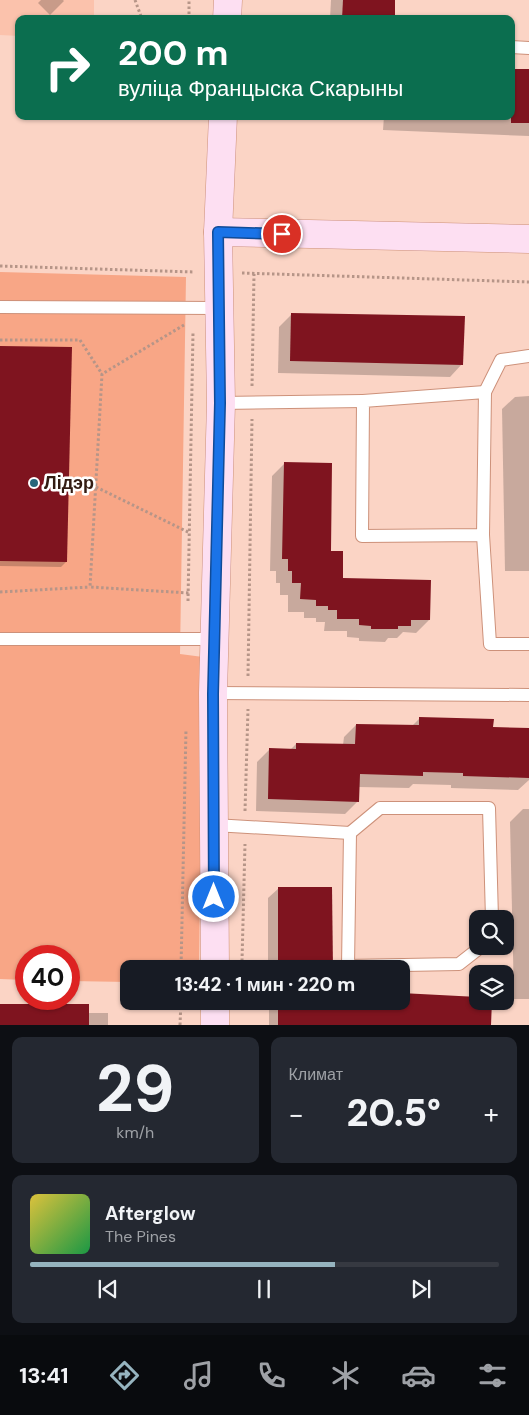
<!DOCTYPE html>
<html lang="ru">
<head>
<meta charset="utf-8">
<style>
  body { margin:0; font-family:"DM Sans",sans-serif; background:#242831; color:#f1f3f6; height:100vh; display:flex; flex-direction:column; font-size:19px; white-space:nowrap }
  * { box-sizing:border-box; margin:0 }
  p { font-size:16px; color:#9ea1a6 }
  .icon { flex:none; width:28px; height:28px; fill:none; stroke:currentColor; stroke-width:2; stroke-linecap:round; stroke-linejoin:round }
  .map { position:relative; height:1025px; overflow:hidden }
  .side { display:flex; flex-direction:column; gap:12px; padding:12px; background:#0d0f14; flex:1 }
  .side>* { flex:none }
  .hud { position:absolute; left:15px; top:15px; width:500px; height:105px; border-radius:10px; box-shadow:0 1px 4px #0004; background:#0b6e4f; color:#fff; overflow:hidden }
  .tools { position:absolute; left:469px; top:910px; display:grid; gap:10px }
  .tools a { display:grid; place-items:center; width:45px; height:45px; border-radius:10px; background:#171b24; box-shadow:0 1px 4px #0004; font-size:25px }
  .speed { position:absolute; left:15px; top:945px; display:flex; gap:10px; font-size:25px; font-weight:700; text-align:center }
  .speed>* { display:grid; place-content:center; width:65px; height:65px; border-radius:50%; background:#171b24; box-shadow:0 1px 4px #0004; line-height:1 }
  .speed .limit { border:8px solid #d22; background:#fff; color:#111 }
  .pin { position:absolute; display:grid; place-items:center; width:42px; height:42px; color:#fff; margin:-21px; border:2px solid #fff; border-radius:50%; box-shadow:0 1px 5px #0007 }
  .me { position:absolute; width:55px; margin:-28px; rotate:0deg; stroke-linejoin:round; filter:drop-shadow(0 0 4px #0008) }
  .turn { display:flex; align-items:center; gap:18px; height:105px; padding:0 20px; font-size:22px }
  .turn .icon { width:65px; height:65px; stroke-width:2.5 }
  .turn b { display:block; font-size:35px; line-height:42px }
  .big { font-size:38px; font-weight:800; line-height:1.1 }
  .side .tile { flex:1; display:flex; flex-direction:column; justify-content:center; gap:8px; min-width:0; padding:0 18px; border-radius:10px; background:#242831 }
  .side .dial { align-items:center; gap:0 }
  .dial b { font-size:65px; line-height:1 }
  .song { display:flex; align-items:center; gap:15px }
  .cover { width:60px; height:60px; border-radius:8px; background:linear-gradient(135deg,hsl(50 70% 55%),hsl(140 70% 35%)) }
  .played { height:5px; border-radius:2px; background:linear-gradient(90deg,#96b4bf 65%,#363941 65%) }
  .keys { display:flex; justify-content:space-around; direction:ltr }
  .heat { display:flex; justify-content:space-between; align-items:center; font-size:28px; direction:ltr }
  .side .tiles { flex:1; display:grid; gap:12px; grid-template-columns:1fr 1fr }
  .tile:last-child { grid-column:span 2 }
  .trip { position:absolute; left:120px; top:960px; width:290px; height:50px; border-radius:10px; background:#171b24; box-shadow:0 1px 4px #0004; font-weight:800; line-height:50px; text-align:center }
  .tabs { display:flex; height:80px; justify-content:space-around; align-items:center; background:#090b0e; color:#9ea1a6 }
  .tabs .icon { width:35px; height:35px }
  .tabs .selected { color:#96b4bf }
  .tabs b { font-size:22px; color:#f1f3f6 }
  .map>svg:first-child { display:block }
  .built { fill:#fbc2ac }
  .green { fill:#f8a686 }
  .shadow { fill:#0003 }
  .building { fill:#7f141f }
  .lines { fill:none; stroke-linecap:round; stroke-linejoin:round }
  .lane-casing { stroke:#cd917a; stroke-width:14 }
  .secondary-casing { stroke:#cd917a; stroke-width:29 }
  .path { stroke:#b69588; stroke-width:3; stroke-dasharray:2.5 2.5; stroke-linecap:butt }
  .lane { stroke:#fff; stroke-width:12 }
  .secondary { stroke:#fddff2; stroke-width:28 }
  .route-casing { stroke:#114b97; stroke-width:12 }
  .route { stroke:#1a73e8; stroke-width:9 }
  .poi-dot { fill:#26667b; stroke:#fff; stroke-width:2 }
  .labels { text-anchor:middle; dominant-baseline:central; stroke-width:5; stroke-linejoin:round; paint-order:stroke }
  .poi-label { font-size:18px; font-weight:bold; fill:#331c13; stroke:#fff; text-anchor:start }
</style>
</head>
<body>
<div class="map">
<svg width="529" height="1025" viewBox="0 0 529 1025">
  <rect width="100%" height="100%" fill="#fbd4c5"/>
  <path class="built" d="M0,0h94v19h-75v17l-19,-1z"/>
  <path class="green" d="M0,272l186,5 -6,377 23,3 -4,312h-70v13l-60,-1v-25h-43v24l-26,-1z"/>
  <g class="shadow">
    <path d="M41,0h22l1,1 -14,14 -12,-12z"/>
    <path d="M331,0h63l-1,19h-63z"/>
    <path d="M529,71v65l-146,-6 1,-14h127z"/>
    <path d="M292,314l170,50 -12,13 -172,-4 1,-46z"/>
    <path d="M0,347l66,215 -5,5 -61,-1z"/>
    <path d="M529,396v175h-24l-3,-162 13,-12z"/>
    <path d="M285,463l45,89 11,27 88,41 -13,13 -13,-1 -6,6h-9l-3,4 -26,-1v-3l-12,-1v-6h-23l1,-9h-9v-4h-12v-6h-16v-17h-8v-12h-4v-12h-6l2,-95z"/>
    <path d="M420,718l72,11 37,1v50l-11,10 -67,-2v-3l-38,-1 -4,4 -51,-1v14l-13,13 -89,-3 1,-49 13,-13 20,1 6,-6 47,1 1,-8 12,-12 56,1z"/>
    <path d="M523,809h6v190h-15l-4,-177z"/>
    <path d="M279,888l53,81h-64v-71z"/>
    <path d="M269,1001h209l12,24h-221z"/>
    <path d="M0,1005l88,8h20v12h-108z"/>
  </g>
  <g class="building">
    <path d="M343,0h52v19h-53z"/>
    <rect x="511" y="69" width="18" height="54"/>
    <path d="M291,313l174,3 -2,49 -173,-4z"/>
    <path d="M0,346l72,1 -5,215 -67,-1z"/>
    <path d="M284,462l48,1 -1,88h12v27l88,2 -1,40h-19v6h-13v3h-27v-3l-12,-1v-6h-22v-9h-9v-4h-12v-6l-16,-1 1,-16h-9v-12h-4v-12h-6z"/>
    <path d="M419,717l75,2 -1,8 36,1v50l-66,-2v-3l-40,-1v4l-63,-2 -1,28 -91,-3 1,-51 27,1v-6l59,1 1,-20 63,1z"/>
    <path d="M278,887h54l1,82h-55z"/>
    <path d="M401,993l77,4v4h14l-1,24h-213v-24h123z"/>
    <rect x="0" y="1004" width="89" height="21"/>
  </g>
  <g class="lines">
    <g class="lane-casing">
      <g id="lane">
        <path d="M511,47l18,1"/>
        <path d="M0,307l219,1"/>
        <path d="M485,392l16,-32 28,-4"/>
        <path d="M221,403l142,-2"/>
        <path d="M483,535l-121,1 1,-135 122,-9 -2,143 7,109h39"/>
        <path d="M0,639h214"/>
        <path d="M213,693l316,2"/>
        <path d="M214,825l136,8 30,-25h109l3,111"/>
        <path d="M350,833l-2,133 111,-2 23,-18"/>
      </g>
    </g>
    <g class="secondary-casing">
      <g id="secondary">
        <path d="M227,19l1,-19"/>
        <path d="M218,232l311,7"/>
        <path d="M215,969l-2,-276 8,-290 -3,-171 5,-116"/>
        <path d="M215,1001v24"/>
      </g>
    </g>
    <g class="path">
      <path d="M135,0l7,19"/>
      <path d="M189,19v-19"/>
      <path d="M0,266l194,6"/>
      <path d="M242,273l287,9"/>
      <path d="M184,325l-82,49 -12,213 99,6"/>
      <path d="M0,340h80l22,34"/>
      <path d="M252,386l2,-112"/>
      <path d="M96,487l94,46"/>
      <path d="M0,592l90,-5"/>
      <path d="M188,601l5,-269"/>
      <path d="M248,676l4,-257"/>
      <path d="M245,811l3,-102"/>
      <path d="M242,961l3,-117"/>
      <path d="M181,969l5,-240"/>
      <path d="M180,1025l1,-24"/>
    </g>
    <use href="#lane" class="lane"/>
    <use href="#secondary" class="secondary"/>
  </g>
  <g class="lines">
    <g class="route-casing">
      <path id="route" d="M214,897l-1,-203 7,-291 -2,-171 64,2"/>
    </g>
    <use href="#route" class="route"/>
  </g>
  <circle class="poi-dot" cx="34" cy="483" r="5"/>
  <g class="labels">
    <g class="poi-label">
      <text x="44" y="483">Лідэр</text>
    </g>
  </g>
</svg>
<div class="tools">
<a><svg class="icon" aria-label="search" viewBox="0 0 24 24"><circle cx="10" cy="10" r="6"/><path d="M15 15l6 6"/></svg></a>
<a><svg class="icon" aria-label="layers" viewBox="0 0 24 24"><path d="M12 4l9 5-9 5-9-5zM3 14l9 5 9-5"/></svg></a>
</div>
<div class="speed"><div class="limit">40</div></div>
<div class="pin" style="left:282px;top:234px;background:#d93025"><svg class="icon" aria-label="arrive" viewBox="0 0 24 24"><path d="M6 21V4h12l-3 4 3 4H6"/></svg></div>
<svg class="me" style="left:214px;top:897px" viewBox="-20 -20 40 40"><circle r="17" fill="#1a73e8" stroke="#fff" stroke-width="3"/><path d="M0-11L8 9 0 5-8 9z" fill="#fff"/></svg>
<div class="trip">13:42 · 1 мин · 220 m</div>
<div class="hud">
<div class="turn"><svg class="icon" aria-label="right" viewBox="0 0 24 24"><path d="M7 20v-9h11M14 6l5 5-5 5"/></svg><div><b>200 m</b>вуліца Францыска Скарыны</div></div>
</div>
</div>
<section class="side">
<div class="tiles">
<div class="tile dial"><b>29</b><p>km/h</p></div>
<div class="tile"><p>Климат</p>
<div class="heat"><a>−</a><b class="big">20.5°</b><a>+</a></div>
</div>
<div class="tile">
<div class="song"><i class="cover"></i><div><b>Afterglow</b><p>The Pines</p></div></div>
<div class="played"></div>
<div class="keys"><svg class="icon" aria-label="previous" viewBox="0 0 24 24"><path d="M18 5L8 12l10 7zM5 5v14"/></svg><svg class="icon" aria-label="pause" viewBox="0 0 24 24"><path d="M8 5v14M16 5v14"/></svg><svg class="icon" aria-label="next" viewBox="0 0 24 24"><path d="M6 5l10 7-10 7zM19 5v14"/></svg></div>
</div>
</div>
</section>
<nav class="tabs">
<b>13:41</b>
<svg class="icon selected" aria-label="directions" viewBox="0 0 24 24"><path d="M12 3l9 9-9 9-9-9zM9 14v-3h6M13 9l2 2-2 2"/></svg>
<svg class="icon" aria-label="music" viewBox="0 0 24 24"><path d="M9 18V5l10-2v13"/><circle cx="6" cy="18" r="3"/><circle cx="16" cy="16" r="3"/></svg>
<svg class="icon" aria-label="phone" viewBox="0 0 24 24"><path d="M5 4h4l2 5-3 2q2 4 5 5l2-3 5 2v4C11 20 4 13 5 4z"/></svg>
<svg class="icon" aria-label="climate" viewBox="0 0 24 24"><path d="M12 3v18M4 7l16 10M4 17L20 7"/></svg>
<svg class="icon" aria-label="car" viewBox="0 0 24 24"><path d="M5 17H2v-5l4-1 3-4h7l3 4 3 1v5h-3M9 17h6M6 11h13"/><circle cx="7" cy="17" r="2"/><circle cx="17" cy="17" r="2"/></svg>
<svg class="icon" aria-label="filters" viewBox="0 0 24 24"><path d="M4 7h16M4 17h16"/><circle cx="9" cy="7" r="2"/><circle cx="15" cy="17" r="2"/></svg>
</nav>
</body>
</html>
